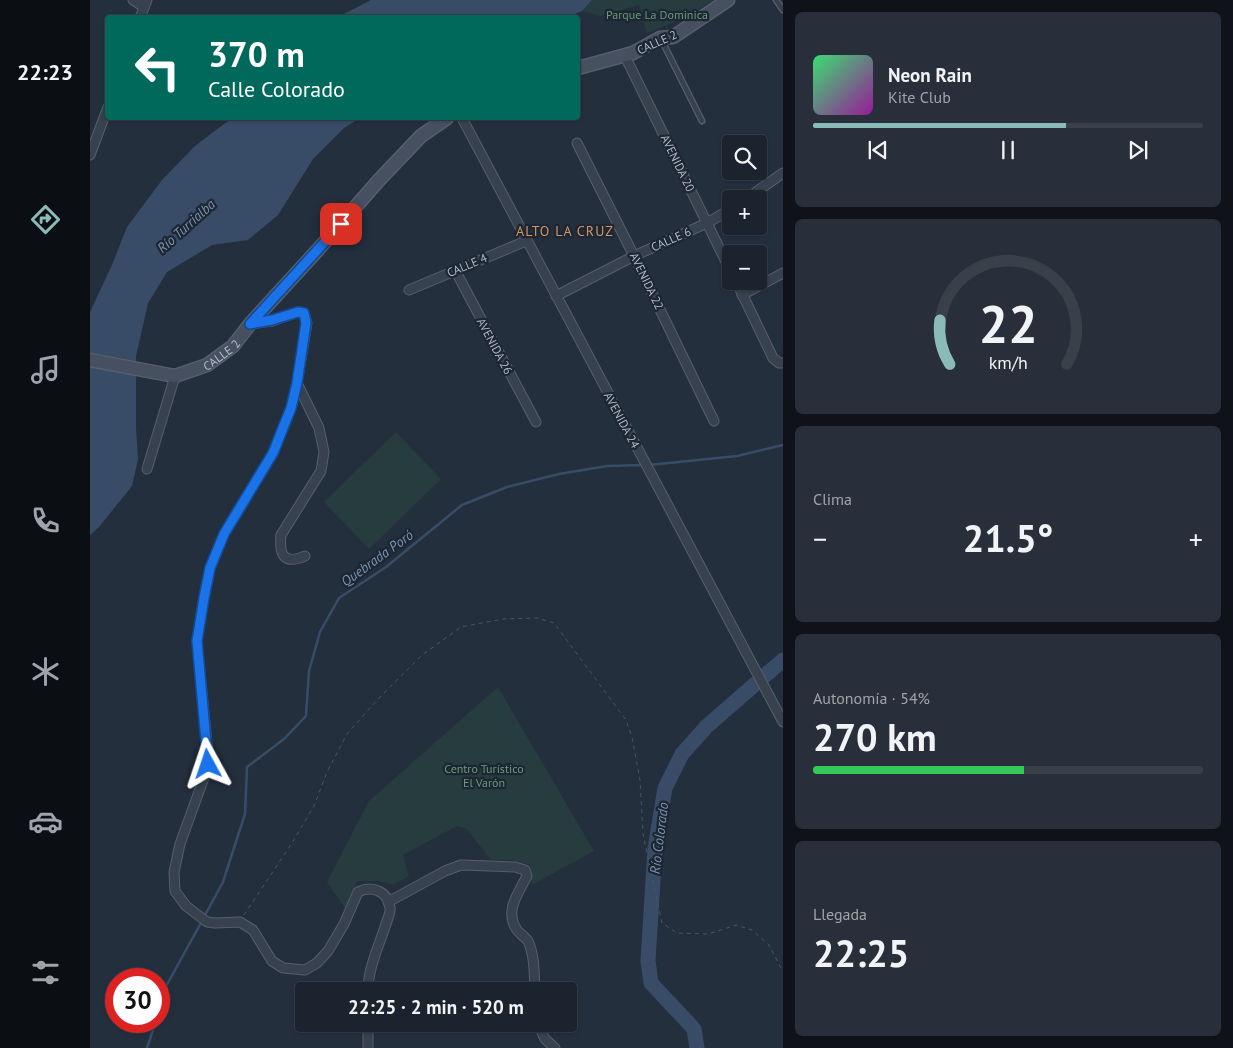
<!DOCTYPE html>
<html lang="es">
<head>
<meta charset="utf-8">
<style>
  body { margin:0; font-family:"PT Sans",sans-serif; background:#282f3a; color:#f1f3f6; height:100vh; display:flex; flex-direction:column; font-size:19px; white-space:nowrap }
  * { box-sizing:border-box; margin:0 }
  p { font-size:16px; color:#a0a4aa }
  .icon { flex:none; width:28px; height:28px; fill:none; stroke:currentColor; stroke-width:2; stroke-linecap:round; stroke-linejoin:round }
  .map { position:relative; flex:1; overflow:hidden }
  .details { display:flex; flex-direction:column; gap:12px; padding:12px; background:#0f1319; width:450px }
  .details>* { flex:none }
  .guide { position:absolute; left:15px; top:15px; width:475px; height:105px; border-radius:5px; box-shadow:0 1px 4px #0004,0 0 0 1px #39404a; background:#00695c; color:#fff; overflow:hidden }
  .buttons { position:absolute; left:632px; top:135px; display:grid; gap:10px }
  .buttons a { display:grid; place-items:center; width:45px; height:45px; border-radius:5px; background:#1b232e; box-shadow:0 1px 4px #0004,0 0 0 1px #39404a; font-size:25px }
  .speed { position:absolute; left:15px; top:968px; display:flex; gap:10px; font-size:25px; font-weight:700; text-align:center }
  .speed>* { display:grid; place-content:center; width:65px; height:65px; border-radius:50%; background:#1b232e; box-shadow:0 1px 4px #0004,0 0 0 1px #39404a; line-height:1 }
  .speed .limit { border:8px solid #d22; background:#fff; color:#111 }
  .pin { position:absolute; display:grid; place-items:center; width:42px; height:42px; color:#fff; margin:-21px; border-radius:10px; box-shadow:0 2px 8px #0006 }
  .me { position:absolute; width:55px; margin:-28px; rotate:355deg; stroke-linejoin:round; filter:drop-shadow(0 0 4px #0008) }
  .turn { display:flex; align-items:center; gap:18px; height:105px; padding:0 20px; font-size:22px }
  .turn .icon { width:65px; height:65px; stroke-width:2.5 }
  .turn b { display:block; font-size:35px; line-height:42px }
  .big { font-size:38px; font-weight:700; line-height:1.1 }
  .details .tile { flex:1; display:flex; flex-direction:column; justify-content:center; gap:8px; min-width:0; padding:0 18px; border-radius:8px; background:#282f3a }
  .details .dial { align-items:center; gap:0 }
  .dial svg { height:130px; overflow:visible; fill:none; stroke:#39404a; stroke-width:7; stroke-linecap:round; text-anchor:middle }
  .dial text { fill:#f1f3f6; stroke:none }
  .song { display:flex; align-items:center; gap:15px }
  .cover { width:60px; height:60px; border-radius:8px; background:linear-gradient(135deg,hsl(140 70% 55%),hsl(300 70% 35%)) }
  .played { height:5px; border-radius:2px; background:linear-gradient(90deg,#8bbbb9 65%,#39404a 65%) }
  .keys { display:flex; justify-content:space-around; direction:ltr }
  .heat { display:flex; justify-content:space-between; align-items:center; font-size:28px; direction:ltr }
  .charge { height:8px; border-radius:4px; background:linear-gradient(90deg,#34c759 54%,#39404a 0) }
  .trip { position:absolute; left:205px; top:982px; width:282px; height:50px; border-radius:5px; background:#1b232e; box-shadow:0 1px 4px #0004,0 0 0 1px #39404a; font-weight:700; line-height:50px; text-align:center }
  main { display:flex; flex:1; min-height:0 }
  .tabs { display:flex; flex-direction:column; width:90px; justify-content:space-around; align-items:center; background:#0b0e12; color:#a0a4aa }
  .tabs .icon { width:35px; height:35px }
  .tabs .on { color:#8bbbb9 }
  .tabs b { font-size:22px; color:#f1f3f6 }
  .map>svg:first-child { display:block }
  .green { fill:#263c3f }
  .water { fill:#394c67 }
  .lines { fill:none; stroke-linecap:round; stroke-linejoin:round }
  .stream { stroke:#394c67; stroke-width:2.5 }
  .river { stroke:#394c67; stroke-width:15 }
  .service-casing { stroke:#565f6c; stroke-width:7 }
  .minor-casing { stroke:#565f6c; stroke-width:11 }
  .secondary-casing { stroke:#565f6c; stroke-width:15 }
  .path { stroke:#44595c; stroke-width:1; stroke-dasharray:4 4; stroke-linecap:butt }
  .service { stroke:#38414e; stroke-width:4.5 }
  .minor { stroke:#38414e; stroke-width:9 }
  .secondary { stroke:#465061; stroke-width:12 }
  .route-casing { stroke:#114b97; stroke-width:12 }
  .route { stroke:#1a73e8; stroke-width:9 }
  .labels { text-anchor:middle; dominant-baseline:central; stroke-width:4.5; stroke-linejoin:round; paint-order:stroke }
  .park-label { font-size:12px; fill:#6b9a76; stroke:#1d2633 }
  .street-label { font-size:12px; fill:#b4bcc9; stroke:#1d2633 }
  .water-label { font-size:14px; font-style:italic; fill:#7c92b1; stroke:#1d2633 }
  .neighbourhood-label { font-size:14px; letter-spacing:1px; fill:#d59563; stroke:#1d2633 }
</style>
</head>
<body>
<main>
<nav class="tabs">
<b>22:23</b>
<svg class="icon on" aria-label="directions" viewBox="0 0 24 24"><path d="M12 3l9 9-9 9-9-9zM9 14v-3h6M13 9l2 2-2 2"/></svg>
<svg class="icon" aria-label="music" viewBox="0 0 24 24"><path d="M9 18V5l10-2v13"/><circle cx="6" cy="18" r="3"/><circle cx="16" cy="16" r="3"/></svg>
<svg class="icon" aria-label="phone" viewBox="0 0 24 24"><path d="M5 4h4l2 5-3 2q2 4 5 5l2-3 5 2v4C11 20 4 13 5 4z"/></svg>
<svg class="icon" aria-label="climate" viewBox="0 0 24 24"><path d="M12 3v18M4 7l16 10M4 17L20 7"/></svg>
<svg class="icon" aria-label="car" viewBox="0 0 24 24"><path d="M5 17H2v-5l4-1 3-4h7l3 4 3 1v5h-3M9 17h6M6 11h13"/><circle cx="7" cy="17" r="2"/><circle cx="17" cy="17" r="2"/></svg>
<svg class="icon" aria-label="filters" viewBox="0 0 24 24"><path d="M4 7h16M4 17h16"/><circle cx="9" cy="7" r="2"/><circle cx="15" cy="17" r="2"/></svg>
</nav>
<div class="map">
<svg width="693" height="1048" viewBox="0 0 693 1048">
  <rect width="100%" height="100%" fill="#242f3e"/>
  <g class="green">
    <path d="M502,0h121l-26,17 -40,16 -8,-28 -38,11 -19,-5z"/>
    <path d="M306,432l45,47 -72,70 -45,-47z"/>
    <path d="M408,687l96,164 -62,34 -2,-20 -19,-5h-20l-24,-31 -10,-3 -54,29 6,21 -16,9 -13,-4h-23l-12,27 -18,-26 42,-81z"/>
  </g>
  <g class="water">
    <path d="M281,0h221l-10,11 -14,6h-230z"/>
    <path d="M142,118h128l-16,10 -31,31 -35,56 -30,25 -36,5 -45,27 -19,31 -12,53v72l2,31 -6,27 -33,41 -9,8v-223l22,-47 15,-38 35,-47 33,-34z"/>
  </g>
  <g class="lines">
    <g class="stream">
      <path d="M559,465l88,-9 46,-11"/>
      <path d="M114,917l19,-35 22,-68 2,-47 37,-28 22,-23 3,-45 11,-39 19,-34 47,-31 76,-62 45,-18 52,-13 48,-8 37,-1"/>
      <path d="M69,1010l5,-20 38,-69"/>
      <path d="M57,1048l9,-27"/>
    </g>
    <path class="river" d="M607,1048l-3,-19 -43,-46 -3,-22 7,-112 10,-61 17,-34 25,-28 76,-66"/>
    <g class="service-casing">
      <g id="service">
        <path d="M686,0l7,10"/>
        <path d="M571,39l41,82"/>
      </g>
    </g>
    <g class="minor-casing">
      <g id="minor">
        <path d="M43,0l11,7"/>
        <path d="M50,18l7,-18"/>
        <path d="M534,54l107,218"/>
        <path d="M372,118l321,604"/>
        <path d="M487,143l57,113 80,165"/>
        <path d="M0,155l18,-48"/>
        <path d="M656,199l37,-26"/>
        <path d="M365,270l81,152"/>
        <path d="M646,281l37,77 6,5h4"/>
        <path d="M319,290l117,-49"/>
        <path d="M652,295l41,-22"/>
        <path d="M466,296l78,-40 73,-33 24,-14"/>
        <path d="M160,324l22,-3 26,-9 6,1 3,10 -10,60 -6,25 -18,45 -49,81 -14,34 -6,30 -7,43 12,123 -29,80 -6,28 1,19 11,15 21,16 8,1 25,-1 13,8 19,31 11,7 22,2 12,-7 11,-12 16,-27 14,-32c14,-7 30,-1 32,16 1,5 -4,14 -5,19 -7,21 -17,42 -17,64"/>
        <path d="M207,383l22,45 5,24 -3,19 -40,64c-2,20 3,30 24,21"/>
        <path d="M57,469l28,-93"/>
        <path d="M298,902l57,-31 16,-6 54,2 10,3 2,6c-9,18 -23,35 -10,54 3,4 8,7 11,11 7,15 6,34 7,50"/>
        <path d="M278,1024v24"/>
        <path d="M448,1024l7,15 10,9"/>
      </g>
    </g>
    <g class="secondary-casing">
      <g id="secondary">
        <path d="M488,68l55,-15 27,-15 13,-1 55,-37"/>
        <path id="s1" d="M0,360l85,16 32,-11 26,-19 17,-22 65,-71 65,-74 41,-43 26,-18"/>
      </g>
    </g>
    <path class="path" d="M154,915l48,-72 22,-37 13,-34 20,-38 32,-36 43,-43 39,-28 42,-8 34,-1 17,5 72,97 6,17 8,43 3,54 19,89 15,10 31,1 28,-9 16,5 17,15 14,27"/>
    <use href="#service" class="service"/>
    <use href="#minor" class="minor"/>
    <use href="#secondary" class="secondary"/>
  </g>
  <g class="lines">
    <g class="route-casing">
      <path id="route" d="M118,764l-11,-123 7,-43 6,-30 14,-34 49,-81 18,-45 6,-25 9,-60 -2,-10 -6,-1 -26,8 -22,4 91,-100"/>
    </g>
    <use href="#route" class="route"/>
  </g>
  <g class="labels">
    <g class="park-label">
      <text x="567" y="14">Parque La Dominica</text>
      <text x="394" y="768">Centro Turístico<tspan x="394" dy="14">El Varón</tspan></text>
    </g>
    <g class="street-label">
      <text transform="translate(567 42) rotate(-24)">CALLE 2</text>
      <text transform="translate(588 163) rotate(64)">AVENIDA 20</text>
      <text transform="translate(581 239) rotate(-24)">CALLE 6</text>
      <text transform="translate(377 265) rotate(-23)">CALLE 4</text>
      <text transform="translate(557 281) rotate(64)">AVENIDA 22</text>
      <text transform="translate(405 346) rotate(62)">AVENIDA 26</text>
      <text stroke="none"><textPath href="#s1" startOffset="138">CALLE 2</textPath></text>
      <text transform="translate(532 420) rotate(62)">AVENIDA 24</text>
    </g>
    <g class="water-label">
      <text transform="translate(96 226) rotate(-42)">Río Turrialba</text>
      <text transform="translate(287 558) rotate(-36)">Quebrada Poró</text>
      <text transform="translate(569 838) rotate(-83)">Río Colorado</text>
    </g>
    <g class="neighbourhood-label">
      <text x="475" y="231">ALTO LA CRUZ</text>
    </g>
  </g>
</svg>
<div class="buttons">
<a><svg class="icon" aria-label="search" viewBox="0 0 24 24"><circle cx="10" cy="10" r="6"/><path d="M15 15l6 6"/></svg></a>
<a>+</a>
<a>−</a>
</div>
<div class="speed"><div class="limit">30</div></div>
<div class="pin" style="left:251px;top:224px;background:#d93025"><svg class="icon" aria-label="arrive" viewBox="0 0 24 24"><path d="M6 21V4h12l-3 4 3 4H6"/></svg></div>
<svg class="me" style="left:118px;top:764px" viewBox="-20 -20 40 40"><path d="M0-17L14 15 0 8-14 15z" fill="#1a73e8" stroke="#fff" stroke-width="4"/></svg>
<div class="trip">22:25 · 2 min · 520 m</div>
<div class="guide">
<div class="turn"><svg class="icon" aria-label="left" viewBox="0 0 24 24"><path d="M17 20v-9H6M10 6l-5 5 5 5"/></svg><div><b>370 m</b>Calle Colorado</div></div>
</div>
</div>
<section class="details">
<div class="tile">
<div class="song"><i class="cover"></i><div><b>Neon Rain</b><p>Kite Club</p></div></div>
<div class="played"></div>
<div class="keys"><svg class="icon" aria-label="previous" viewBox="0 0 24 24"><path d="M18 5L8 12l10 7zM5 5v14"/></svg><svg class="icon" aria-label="pause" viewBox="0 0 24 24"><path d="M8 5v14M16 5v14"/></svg><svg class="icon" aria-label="next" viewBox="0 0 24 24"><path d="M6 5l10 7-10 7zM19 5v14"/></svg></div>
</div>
<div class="tile dial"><svg viewBox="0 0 100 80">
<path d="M14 69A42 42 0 1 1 86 69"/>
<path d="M14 69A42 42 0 0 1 8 42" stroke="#8bbbb9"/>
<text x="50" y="56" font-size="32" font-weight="700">22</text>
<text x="50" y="72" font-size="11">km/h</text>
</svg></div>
<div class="tile"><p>Clima</p>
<div class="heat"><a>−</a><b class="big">21.5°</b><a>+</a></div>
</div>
<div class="tile"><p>Autonomía · 54%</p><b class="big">270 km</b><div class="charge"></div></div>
<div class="tile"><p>Llegada</p><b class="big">22:25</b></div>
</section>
</main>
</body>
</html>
